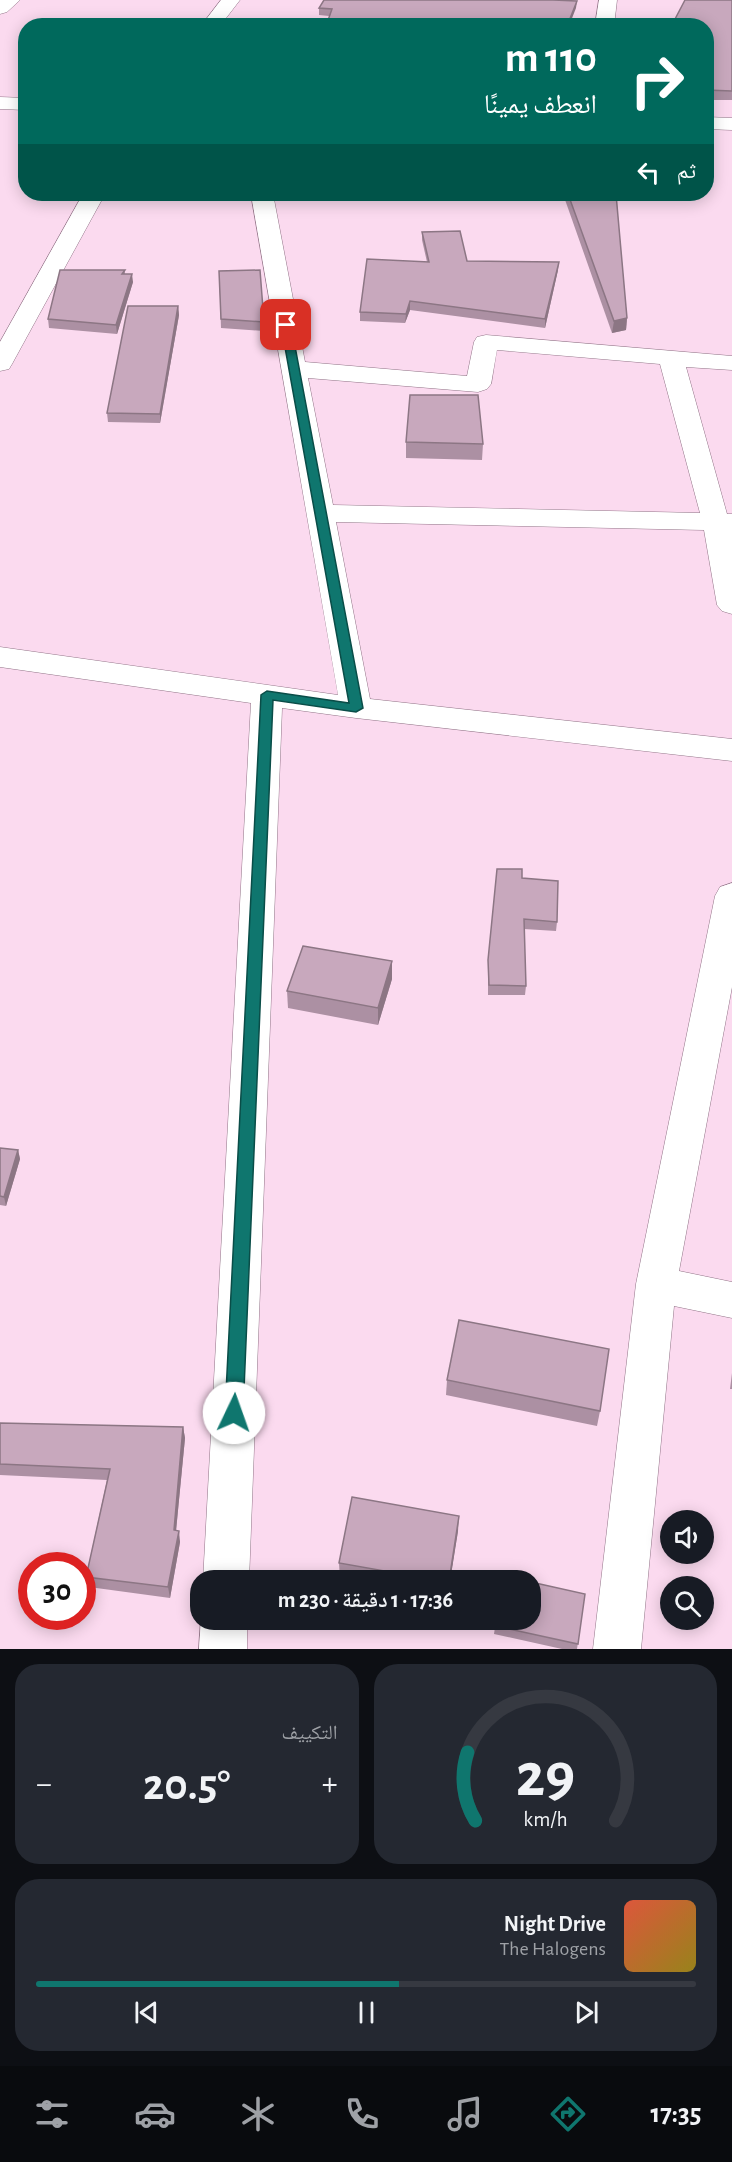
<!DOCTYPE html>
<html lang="ar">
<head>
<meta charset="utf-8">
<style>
  body { margin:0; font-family:"Alegreya Sans","Noto Naskh Arabic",sans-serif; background:#242831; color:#f1f3f6; direction:rtl; height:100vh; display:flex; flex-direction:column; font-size:22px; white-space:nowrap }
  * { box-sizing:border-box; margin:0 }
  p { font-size:20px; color:#9ea1a6 }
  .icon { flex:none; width:33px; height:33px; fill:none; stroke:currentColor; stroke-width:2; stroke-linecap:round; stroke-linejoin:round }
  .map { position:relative; height:1649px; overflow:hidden; direction:ltr }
  .panel { display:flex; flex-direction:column; gap:15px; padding:15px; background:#0d0f14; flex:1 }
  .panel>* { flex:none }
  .top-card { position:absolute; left:18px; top:18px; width:696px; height:183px; border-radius:24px; box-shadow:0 3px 15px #0003; direction:rtl; background:#00695c; color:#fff; overflow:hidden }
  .buttons { position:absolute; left:660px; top:1510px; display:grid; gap:12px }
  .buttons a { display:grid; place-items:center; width:54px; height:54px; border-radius:50%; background:#171b24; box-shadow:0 3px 15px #0003; font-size:30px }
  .speed { position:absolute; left:18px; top:1552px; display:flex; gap:12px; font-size:30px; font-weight:700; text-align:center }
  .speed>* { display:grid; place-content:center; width:78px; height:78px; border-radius:50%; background:#171b24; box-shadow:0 3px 15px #0003; line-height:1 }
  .speed .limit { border:9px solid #d22; background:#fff; color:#111 }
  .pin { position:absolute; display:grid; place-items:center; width:51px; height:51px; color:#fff; margin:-26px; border-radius:12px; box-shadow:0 3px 9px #0006 }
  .me { position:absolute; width:66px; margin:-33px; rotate:3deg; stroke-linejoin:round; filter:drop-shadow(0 0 4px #0008) }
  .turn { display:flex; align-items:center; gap:21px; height:126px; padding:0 18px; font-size:27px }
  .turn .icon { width:78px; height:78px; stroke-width:2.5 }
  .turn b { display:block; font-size:42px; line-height:51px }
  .then { display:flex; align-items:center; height:57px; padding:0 18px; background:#0003; gap:12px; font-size:22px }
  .big { font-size:45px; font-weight:600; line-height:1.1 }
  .panel .widget { flex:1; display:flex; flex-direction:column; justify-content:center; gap:9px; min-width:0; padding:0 21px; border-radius:24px; background:#242831 }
  .panel .dial { align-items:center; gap:0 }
  .dial svg { height:156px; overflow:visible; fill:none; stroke:#363941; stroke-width:7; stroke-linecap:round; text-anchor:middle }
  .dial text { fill:#f1f3f6; stroke:none }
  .song { display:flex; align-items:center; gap:18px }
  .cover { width:72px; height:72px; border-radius:9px; background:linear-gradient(135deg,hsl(10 70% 55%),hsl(50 70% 35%)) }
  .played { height:6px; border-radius:3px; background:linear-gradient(90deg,#0f766e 55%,#363941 55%) }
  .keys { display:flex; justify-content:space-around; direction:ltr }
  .heat { display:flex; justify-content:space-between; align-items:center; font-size:33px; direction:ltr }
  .panel .tiles { flex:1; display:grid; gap:15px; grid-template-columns:1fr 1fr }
  .widget:last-child { grid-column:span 2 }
  .trip { position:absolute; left:190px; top:1570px; width:351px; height:60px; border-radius:24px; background:#171b24; box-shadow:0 3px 15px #0003; font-weight:600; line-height:60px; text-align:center; direction:rtl }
  .menu { display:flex; height:96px; justify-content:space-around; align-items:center; background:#090b0e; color:#9ea1a6 }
  .menu .icon { width:42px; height:42px }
  .menu .current { color:#0f766e }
  .menu b { font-size:27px; color:#f1f3f6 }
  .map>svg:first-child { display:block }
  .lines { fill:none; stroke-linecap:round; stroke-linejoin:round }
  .minor-casing { stroke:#917487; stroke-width:1 }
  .minor { fill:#fff; fill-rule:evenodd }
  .wall { fill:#ac90a3 }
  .shaded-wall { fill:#8c7684 }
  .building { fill:#c8a8bd; stroke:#8c7684; stroke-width:1.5 }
  .route { fill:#0f766e; stroke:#0a4d48; stroke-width:1.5 }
</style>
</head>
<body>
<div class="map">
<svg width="732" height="1649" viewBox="0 0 732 1649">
  <rect width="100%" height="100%" fill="#fbdaef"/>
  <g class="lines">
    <g class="minor-casing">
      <g id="minor">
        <path d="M0,0h20l-13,12 -7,2z"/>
        <path d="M221,0h19l-20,26h-19z"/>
        <path d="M599,0h18l-3,26h-19z"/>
        <path d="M0,97l26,1v12l-26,-1z"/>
        <path d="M706,117l26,1v12l-26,-1z"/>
        <path d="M83,194h22l-93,170 -3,5 -9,2v-29z"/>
        <path d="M251,194h22l32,168 162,14 7,-34 3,-5 9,-2 246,21v14l-46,-3 41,147h5v100l-10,-3 -5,-6 -13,-75 -368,-8 34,177 362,40v22l-376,-43 -74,-10 -33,873h-46l48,-878 -251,-36v-20l338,48zM497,350l163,14 40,149 -367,-8 -25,-127 170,14 9,-3 4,-5z"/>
        <path d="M732,883v104l-53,284 53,11v36l-58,-12 -33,343h-48l43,-365 79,-388 5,-9z"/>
        <path d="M201,1619l46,1v29h-48z"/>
      </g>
    </g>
    <use href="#minor" class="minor"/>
  </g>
  <g class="wall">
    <path d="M732,0v100h-26v-74h-32v-5z"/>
    <path d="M319,8h257l-247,8 -10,-1z"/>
    <path d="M563,194h53l11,124 -1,12 -14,3z"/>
    <path d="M422,232l45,29 91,9 -13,58 -135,-18 -5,13 -45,-2v-9l67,-50 -5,-22z"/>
    <path d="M125,270v4l8,8 -16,52 -68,-6 -1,-9z"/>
    <path d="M260,270l4,61 -43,-3 -2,-57z"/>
    <path d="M178,306l1,9 -19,108 -52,-1 -1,-9z"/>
    <path d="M406,442l77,2 -1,16 -76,-2z"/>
    <path d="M522,878l35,44 -1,9 -32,-2 2,57 -1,9h-37v-35z"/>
    <path d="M392,961v18l-14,46 -90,-17 -1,-17z"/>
    <path d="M0,1148l18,2 2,9 -14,47 -6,-1z"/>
    <path d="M732,1373v16h-2z"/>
    <path d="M447,1380l153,31 -3,15 -151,-31z"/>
    <path d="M0,1423l183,4 2,11 -9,93 4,11 -10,56 -81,-11 -3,-10 21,-97 -107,-5z"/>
    <path d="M458,1531l-8,50h-91l-19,-3 -1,-15z"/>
    <path d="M585,1594l-8,55h-15l-68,-15 2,-14z"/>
  </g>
  <g class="shaded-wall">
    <path d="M577,1l-1,7 -7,18h-2z"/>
    <path d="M559,262l-1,8 -13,58v-9z"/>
    <path d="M132,274l1,8 -16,52 -1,-9z"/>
    <path d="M410,301v9l-5,13 1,-9z"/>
    <path d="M178,306l1,9 -19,108v-9z"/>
    <path d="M627,318l-1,12 -14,3 2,-12z"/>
    <path d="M392,961v18l-14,46v-17z"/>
    <path d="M18,1150l2,9 -14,47 -2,-9z"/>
    <path d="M183,1427l2,11 -10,103 -1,-11z"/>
    <path d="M459,1516l-1,15 -8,50h-1z"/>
    <path d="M179,1531l1,11 -10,56 -2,-11z"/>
  </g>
  <g class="building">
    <path d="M324,0h229l24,1 -10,25h-241l6,-17 -13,-1z"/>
    <path d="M685,0h47v91l-26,-1v-64h-31l-1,-5z"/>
    <path d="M568,194h48l11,124 -13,3z"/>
    <path d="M460,231l7,30 92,1 -14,57 -135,-18 -4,13 -46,-2 7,-53 62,3 -7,-30z"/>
    <path d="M60,270h65l-3,4h10l-16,51 -68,-6z"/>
    <path d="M260,270l4,52 -43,-3 -2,-48z"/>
    <path d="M128,306h50l-18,108 -53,-1z"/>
    <path d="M410,395h68l5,49 -77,-2z"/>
    <path d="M497,869h25v9l36,3 -1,41 -33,-3 2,67 -37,-1 -1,-25z"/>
    <path d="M303,946l89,15 -14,47 -91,-17z"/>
    <path d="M0,1148l18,2 -14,47 -4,-1z"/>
    <path d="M459,1320l150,29 -9,62 -153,-31z"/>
    <path d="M0,1423l183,4 -9,103 5,1 -11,56 -82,-10 24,-108 -110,-5z"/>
    <path d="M352,1497l107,19 -10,65h-8l-102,-18z"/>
    <path d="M504,1576l23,5h-24z"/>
    <path d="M531,1582l54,12 -7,50 -83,-18 1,-6h35z"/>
  </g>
  <path class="route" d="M282,323l9,2 72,383 -7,4 -83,-12 -30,713 -3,6 -6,3 -7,-3 -2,-6 36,-718 6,-4 82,12 -68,-378z"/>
</svg>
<div class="buttons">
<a><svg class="icon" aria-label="sound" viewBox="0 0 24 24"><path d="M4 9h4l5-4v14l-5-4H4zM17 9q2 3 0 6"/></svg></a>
<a><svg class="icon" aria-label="search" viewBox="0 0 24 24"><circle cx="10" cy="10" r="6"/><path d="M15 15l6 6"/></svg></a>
</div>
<div class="speed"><div class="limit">30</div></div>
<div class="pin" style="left:286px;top:325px;background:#d93025"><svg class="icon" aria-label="arrive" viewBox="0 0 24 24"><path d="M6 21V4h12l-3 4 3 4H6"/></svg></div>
<svg class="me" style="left:234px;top:1413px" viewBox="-20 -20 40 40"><circle r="19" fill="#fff"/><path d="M0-13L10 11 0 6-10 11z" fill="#0f766e"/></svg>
<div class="trip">17:36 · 1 دقيقة · 230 m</div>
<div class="top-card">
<div class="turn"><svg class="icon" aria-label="right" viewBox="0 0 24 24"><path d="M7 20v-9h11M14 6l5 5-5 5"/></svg><div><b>110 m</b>انعطف يمينًا</div></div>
<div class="then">ثم<svg class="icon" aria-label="left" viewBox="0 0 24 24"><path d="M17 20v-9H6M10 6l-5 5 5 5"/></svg></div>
</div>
</div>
<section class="panel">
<div class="tiles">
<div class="widget dial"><svg viewBox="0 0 100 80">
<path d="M14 69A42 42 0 1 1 86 69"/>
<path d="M14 69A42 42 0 0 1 10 34" stroke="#0f766e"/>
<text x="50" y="56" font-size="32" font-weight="700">29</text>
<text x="50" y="72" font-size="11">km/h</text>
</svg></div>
<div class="widget"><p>التكييف</p>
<div class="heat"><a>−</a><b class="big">20.5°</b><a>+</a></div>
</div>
<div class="widget">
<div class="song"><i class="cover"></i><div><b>Night Drive</b><p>The Halogens</p></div></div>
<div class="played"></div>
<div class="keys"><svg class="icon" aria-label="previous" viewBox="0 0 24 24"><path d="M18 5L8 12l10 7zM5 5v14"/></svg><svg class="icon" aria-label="pause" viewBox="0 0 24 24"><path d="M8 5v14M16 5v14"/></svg><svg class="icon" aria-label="next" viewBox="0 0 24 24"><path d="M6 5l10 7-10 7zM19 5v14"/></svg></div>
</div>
</div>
</section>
<nav class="menu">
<b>17:35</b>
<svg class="icon current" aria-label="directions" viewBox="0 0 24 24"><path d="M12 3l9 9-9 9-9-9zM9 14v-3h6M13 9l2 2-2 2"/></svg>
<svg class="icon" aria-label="music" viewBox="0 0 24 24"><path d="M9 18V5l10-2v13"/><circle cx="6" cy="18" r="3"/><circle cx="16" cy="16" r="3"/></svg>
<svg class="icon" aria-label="phone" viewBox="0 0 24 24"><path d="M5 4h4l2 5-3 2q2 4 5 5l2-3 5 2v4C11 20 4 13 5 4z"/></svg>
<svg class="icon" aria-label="climate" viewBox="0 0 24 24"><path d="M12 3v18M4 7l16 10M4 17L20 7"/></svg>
<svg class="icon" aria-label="car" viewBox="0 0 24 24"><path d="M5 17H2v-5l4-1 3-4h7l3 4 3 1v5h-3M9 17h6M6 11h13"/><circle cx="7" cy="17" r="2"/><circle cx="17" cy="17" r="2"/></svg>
<svg class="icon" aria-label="filters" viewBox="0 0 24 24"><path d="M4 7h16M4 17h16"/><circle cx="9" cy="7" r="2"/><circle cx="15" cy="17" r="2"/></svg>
</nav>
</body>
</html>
